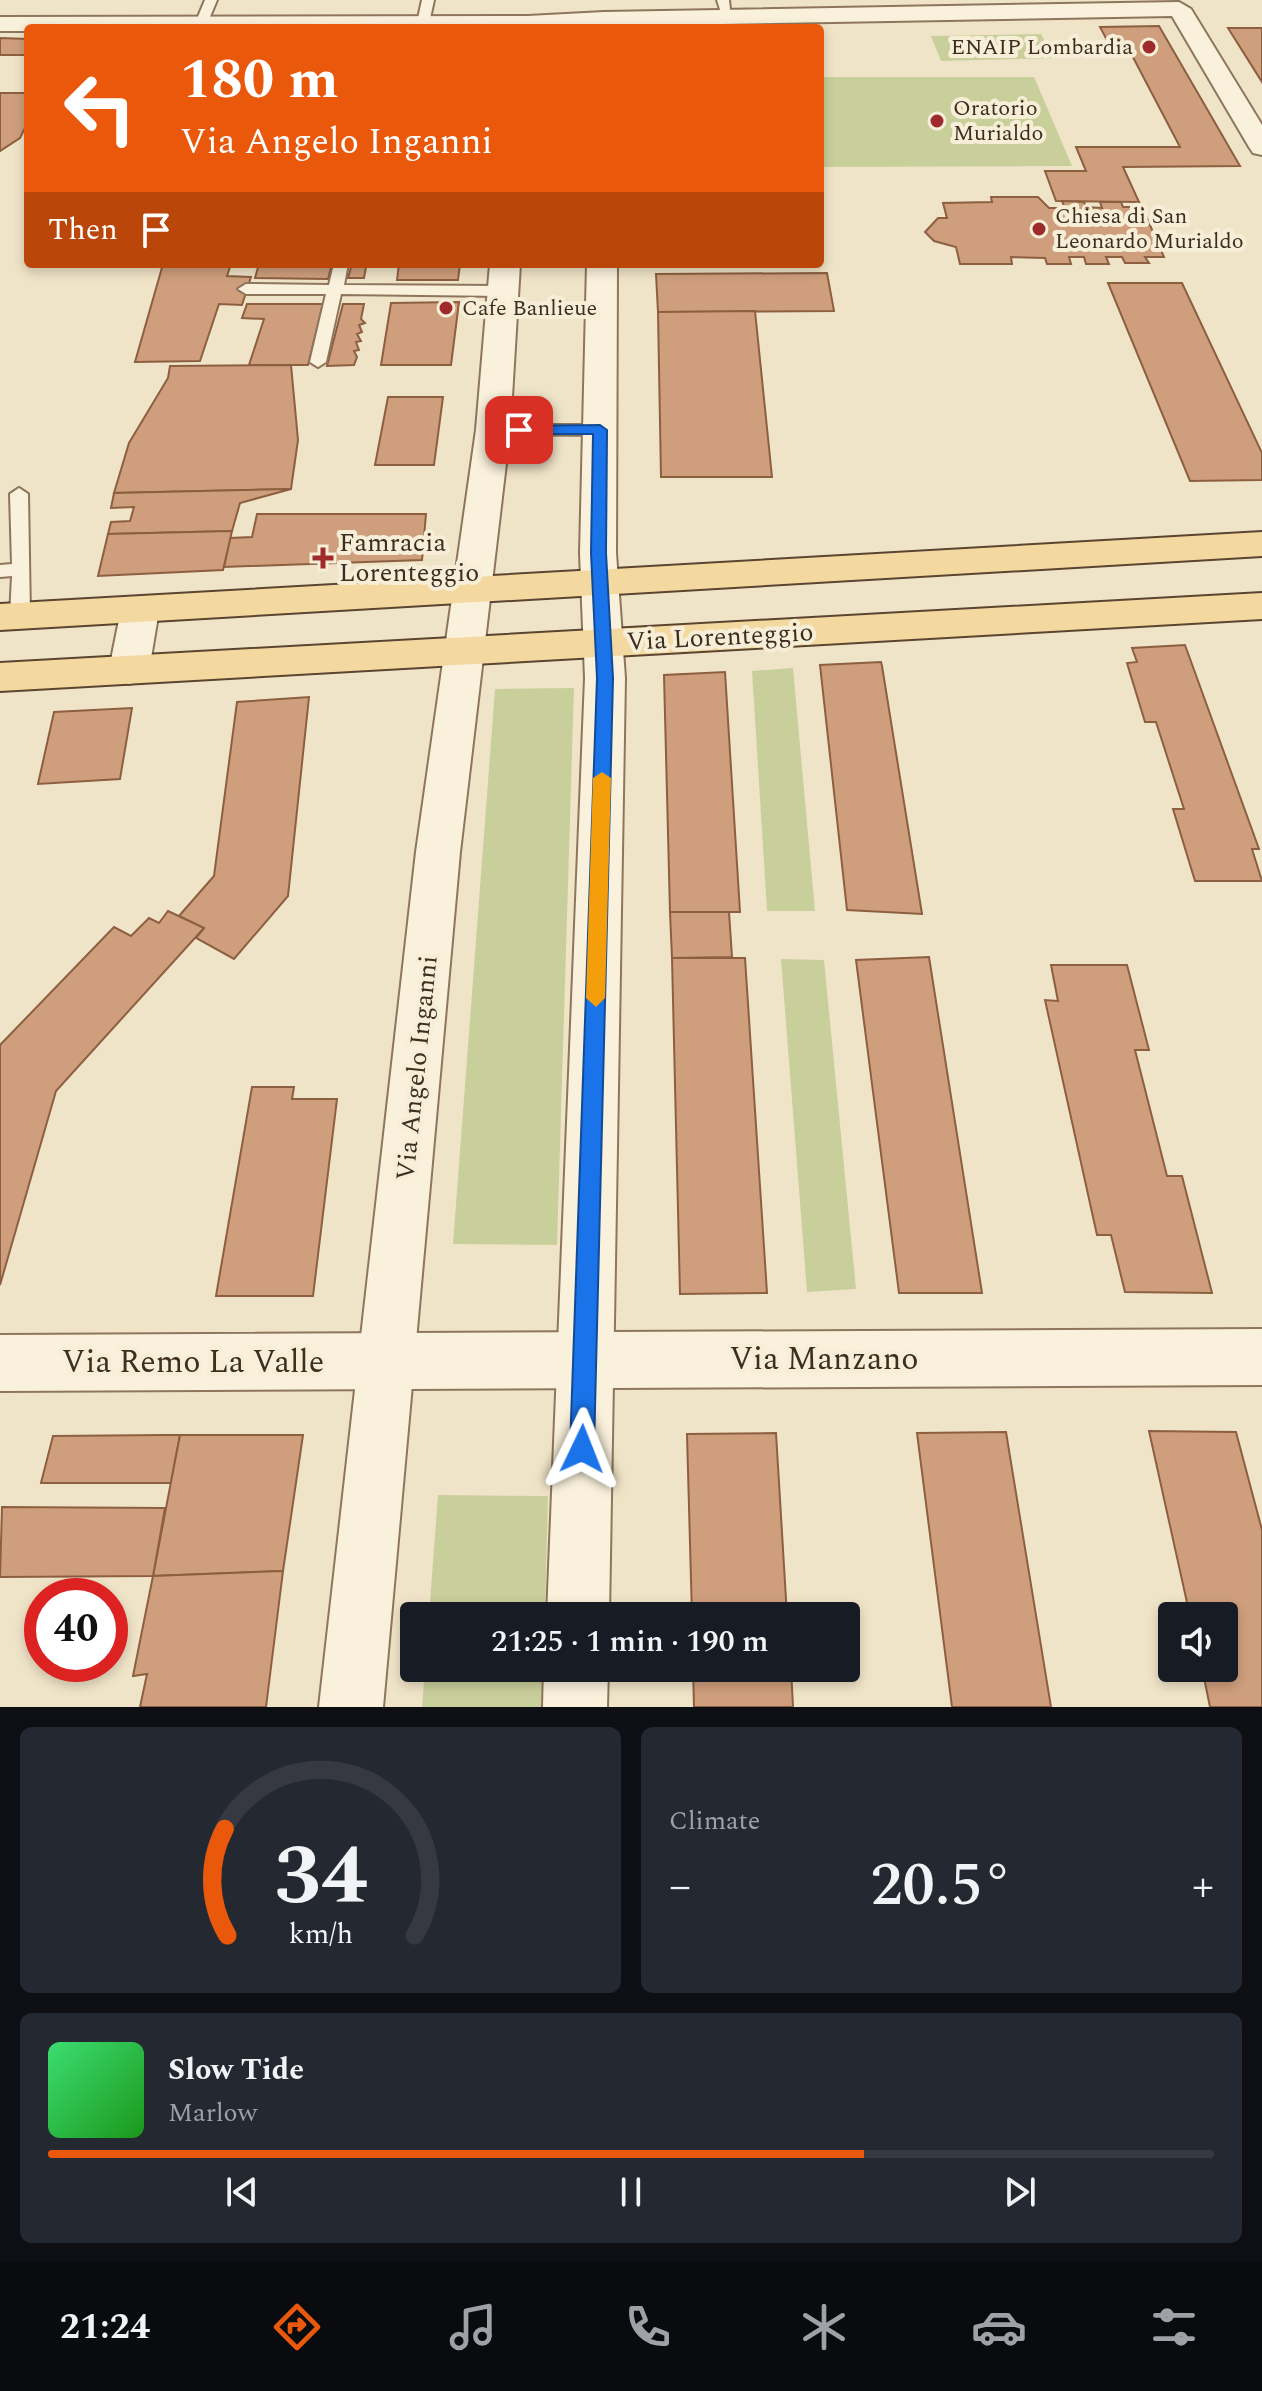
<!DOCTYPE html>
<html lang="en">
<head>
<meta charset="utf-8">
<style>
  body { margin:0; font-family:Spectral,serif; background:#242831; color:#f1f3f6; height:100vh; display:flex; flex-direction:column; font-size:30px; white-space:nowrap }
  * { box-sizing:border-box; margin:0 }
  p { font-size:26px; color:#9ea1a6 }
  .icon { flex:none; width:44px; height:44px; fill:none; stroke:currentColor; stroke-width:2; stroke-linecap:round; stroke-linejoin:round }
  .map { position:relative; height:1707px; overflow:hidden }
  .side { display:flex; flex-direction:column; gap:20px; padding:20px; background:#0d0f14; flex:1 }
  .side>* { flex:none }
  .banner { position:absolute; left:24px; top:24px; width:800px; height:244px; border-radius:8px; box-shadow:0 4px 12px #0003; background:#ea580c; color:#fff; overflow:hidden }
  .buttons { position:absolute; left:1158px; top:1602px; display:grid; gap:16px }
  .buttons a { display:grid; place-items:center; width:80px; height:80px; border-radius:8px; background:#171b24; box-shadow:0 4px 12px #0003; font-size:40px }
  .speed { position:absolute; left:24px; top:1578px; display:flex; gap:16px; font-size:40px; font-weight:700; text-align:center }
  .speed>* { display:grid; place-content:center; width:104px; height:104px; border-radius:50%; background:#171b24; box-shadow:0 4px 12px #0003; line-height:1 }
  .speed .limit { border:12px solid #d22; background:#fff; color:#111 }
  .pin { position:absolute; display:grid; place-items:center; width:68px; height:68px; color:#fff; margin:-34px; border-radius:16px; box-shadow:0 4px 12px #0006 }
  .me { position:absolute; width:88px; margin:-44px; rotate:2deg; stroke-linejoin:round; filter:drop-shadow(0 0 6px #0008) }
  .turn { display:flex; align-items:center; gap:28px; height:168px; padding:0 24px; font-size:36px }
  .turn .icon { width:104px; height:104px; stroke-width:2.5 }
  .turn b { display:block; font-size:56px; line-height:68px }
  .then { display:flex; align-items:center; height:76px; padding:0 24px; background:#0003; gap:16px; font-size:30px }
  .big { font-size:60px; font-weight:600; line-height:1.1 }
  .side .tile { flex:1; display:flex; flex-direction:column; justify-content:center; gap:12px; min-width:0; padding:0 28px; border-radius:12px; background:#242831 }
  .side .dial { align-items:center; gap:0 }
  .dial svg { height:208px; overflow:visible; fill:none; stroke:#363941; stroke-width:7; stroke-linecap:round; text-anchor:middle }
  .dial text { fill:#f1f3f6; stroke:none }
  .song { display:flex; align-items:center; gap:24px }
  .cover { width:96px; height:96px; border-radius:12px; background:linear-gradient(135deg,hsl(140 70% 55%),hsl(120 70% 35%)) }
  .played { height:8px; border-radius:4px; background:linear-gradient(90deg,#ea580c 70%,#363941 70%) }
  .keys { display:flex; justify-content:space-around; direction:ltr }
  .heat { display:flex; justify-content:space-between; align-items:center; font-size:44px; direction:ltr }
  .side .tiles { flex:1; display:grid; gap:20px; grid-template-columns:1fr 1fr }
  .tile:last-child { grid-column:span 2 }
  .trip { position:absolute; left:400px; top:1602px; width:460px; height:80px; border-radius:8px; background:#171b24; box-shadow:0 4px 12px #0003; font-weight:600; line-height:80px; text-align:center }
  .dock { display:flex; height:128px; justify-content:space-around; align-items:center; background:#090b0e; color:#9ea1a6 }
  .dock .icon { width:56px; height:56px }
  .dock .current { color:#ea580c }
  .dock b { font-size:36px; color:#f1f3f6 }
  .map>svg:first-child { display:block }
  .green { fill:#c9cf9b }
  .building { fill:#cf9f7d; stroke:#8d5f41; stroke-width:2 }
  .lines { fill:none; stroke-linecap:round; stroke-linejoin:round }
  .service-casing { stroke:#8d765c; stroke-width:4 }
  .minor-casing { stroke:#8d765c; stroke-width:4 }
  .tertiary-casing { stroke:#8d765c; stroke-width:4 }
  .primary-casing { stroke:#5b4430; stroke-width:4 }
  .service { fill:#faf1dc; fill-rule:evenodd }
  .minor { fill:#faf1dc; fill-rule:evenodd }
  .tertiary { fill:#faf1dc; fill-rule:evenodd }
  .primary { fill:#f3d9a0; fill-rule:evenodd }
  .route { fill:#1a73e8; stroke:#114b97; stroke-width:2 }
  .slow { fill:#f59e0b }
  .poi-dot { fill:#9e2a2b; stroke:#f7eed8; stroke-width:3 }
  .labels { text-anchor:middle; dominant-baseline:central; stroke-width:8; stroke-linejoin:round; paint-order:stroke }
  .far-poi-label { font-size:22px; fill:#3d2e20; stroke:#f7eed8; text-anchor:start }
  .poi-label { font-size:26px; fill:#3d2e20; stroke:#f7eed8; text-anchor:start }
  .street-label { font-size:26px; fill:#3d2e20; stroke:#f7eed8 }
  .near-street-label { font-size:32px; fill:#3d2e20; stroke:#f7eed8 }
</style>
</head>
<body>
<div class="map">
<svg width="1262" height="1707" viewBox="0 0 1262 1707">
  <rect width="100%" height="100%" fill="#f0e4c8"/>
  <g class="green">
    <path d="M1041,34l13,24 -113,3 -10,-25z"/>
    <path d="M820,77h214l38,89 -252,1z"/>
    <path d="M793,668l22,243h-48l-15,-240z"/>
    <path d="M574,688l-17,557 -104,-1 42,-555z"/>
    <path d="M781,959l43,1 32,329 -49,3z"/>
    <path d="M438,1495l110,1 -3,120h-116z"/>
    <path d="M425,1668h119l-1,39h-121z"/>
  </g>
  <g class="building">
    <path d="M1159,26l81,140 -117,1 16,35 -83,-1 -11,-30h41l-10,-24h104l-55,-105h-17l-8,-15z"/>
    <path d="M1228,28h34v54z"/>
    <path d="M0,38l28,1v16h-28z"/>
    <path d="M0,93h28v29l-8,16 -20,13z"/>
    <path d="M991,197h47l11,11h16l-3,-7 22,1 2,5 16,1 -2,-6h21l2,5h19l22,50h-19l4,6h-24l-3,-6h-16l3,7h-23l-2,-7h-15l2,7h-24l-2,-6 -34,-1 1,7h-52l-4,-17 -22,-6 -9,-9 13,-14h9l-4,-15 49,-1z"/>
    <path d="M163,264h68l-4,12 24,1 -9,28 -23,-1 -19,57 -65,1z"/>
    <path d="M259,264h73l-4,15 -73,-1z"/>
    <path d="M352,264h21l-7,3 -2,11h-16z"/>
    <path d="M399,264h61l-2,16h-61z"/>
    <path d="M827,273l7,38 -176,1 -2,-38z"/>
    <path d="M1108,283h74l80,170v27l-72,1z"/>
    <path d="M459,302l-8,63h-70l10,-62z"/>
    <path d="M247,304h76l-15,61h-59l15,-46 -22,-1z"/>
    <path d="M343,304h21l-3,15 4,4 -6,2 3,7 -5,2 4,7 -5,1 3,8 -5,1 3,6 -3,8 -27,1z"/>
    <path d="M755,311l17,166h-111l-3,-165z"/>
    <path d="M291,365l7,75 -7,49 -177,4 15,-50 39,-65 2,-12z"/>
    <path d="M388,397h55l-9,68h-59z"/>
    <path d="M291,489l-51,14 -8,28 -124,3 3,-12 19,-1 4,-14 -23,1 3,-15z"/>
    <path d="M257,514h169l-4,46 -198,7 6,-29 22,-1z"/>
    <path d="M232,531l-9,39 -125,6 10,-42z"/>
    <path d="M1185,645l74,204h-7l10,32h-67l-22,-72h11l-28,-87h-11l-18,-59 10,-1 -5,-14z"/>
    <path d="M881,662l1,4 40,248 -75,-4 -27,-245z"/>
    <path d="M725,672l15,240h-70l-6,-237z"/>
    <path d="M309,697l-21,199 -54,63 -38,-21 8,-10 -25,-12 35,-40 23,-174z"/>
    <path d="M132,708l-12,71 -82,5 16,-72z"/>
    <path d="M168,911l36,17 -148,163 -56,194v-240l114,-118 17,9 18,-18 10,5z"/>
    <path d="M670,912h59l3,45 -60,1z"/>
    <path d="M929,957l53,336h-83l-43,-333z"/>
    <path d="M672,958h73l22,335 -87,1z"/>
    <path d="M1051,965h76l22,85h-14l32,126h15l30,117 -87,-1 -14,-57h-14l-52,-235 13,1z"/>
    <path d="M252,1087h42l-2,12h45l-24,197h-97z"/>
    <path d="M1149,1431l87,1 26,98v177h-52l-8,-39h22v-52h-34z"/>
    <path d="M1006,1432l45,275h-99l-35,-274z"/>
    <path d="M776,1433l11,183h-95l-5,-182z"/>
    <path d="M165,1435h15l-9,48h-130l12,-47z"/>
    <path d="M180,1435h123l-20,136 -130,5z"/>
    <path d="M2,1507l163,1 -12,68 -153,1z"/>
    <path d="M283,1571l-17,136h-126l7,-33 -14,2 20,-100z"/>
    <path d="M693,1668h98l2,39h-99z"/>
  </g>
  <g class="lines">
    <g class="service-casing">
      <g id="service">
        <path d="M205,0h12l-10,24 -6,4 -6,-4z"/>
        <path d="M422,0h12l-5,23 -6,4 -6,-4z"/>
        <path d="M717,0h12l2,19h-8z"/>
        <path d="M334,264h14l-4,21 158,1 8,5 -8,5 -161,-2 -15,68 -8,5 -8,-5 16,-68h-80l-8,-5 8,-5 83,1z"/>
        <path d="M493,425h107l8,5 -8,5 -113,-1 -2,-4z"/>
        <path d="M19,488l9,6 2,122 -10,7 -10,-7 2,-40 -12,1v-12l12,-1 -2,-70z"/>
      </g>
    </g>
    <g class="minor-casing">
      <g id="minor">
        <path d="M1179,2l12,7 71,116v30l-9,-2 -4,-6 -77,-131 -568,10 -12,-7 12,-7z"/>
        <path d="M528,16l8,2 4,5 -4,5h-508v3h-28v-14z"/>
        <path d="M140,597l13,4 6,9 -10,60 -6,10 -14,4 -14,-4 -6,-10 12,-60 6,-9z"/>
        <path d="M1262,1329v56l-1262,6v-56z"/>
      </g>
    </g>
    <g class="tertiary-casing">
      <g id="tertiary">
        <path d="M604,12l8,2 4,5 -4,5 -92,4 -4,-5 12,-7z"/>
        <path d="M490,264h30l-10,166 -50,422 -77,855h-64l97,-855 60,-422z"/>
        <path d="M587,264h30l-1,289 9,125 -16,938h-62l38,-938 -5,-125z"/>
        <path d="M544,1668h64l-1,39h-64z"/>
      </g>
    </g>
    <g class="primary-casing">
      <g id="primary">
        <path d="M1262,532v24l-1262,74v-26z"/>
        <path d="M1262,593v26l-1262,72v-28z"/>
      </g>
    </g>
    <use href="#service" class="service"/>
    <use href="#minor" class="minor"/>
    <use href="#tertiary" class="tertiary"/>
    <use href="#primary" class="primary"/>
  </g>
  <path class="route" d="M600,425l7,5 -1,123 7,125 -19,771 -3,9 -9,4 -9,-4 -3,-9 27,-771 -6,-125 2,-119h-74l-7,-4 7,-4z"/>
  <path class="slow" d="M602,772l9,6 -6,220 -9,9 -10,-9 7,-220z"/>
  <g class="poi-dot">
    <circle cx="1149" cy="47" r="8"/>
    <circle cx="937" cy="121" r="8"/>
    <circle cx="1039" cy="229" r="8"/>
    <circle cx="446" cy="308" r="8"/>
    <path d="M319 546h8v8h8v8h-8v8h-8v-8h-8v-8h8z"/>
  </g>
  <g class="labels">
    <g class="far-poi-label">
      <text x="1133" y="47" text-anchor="end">ENAIP Lombardia</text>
      <text x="953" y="108">Oratorio<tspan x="953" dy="25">Murialdo</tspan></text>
      <text x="1055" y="216">Chiesa di San<tspan x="1055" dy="25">Leonardo Murialdo</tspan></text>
      <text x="462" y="308">Cafe Banlieue</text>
    </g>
    <g class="poi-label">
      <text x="339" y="543">Famracia<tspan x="339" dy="30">Lorenteggio</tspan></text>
    </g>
    <g class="street-label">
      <text transform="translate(720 637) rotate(-3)">Via Lorenteggio</text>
      <text transform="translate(417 1068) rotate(-84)">Via Angelo Inganni</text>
    </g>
    <g class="near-street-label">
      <text x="824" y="1359">Via Manzano</text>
      <text x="193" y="1362">Via Remo La Valle</text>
    </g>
  </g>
</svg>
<div class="buttons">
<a><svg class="icon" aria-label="sound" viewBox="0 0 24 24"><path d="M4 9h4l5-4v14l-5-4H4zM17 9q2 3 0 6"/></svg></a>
</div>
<div class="speed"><div class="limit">40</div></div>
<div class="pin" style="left:519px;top:430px;background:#d93025"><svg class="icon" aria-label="arrive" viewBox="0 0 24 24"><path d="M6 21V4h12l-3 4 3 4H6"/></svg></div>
<svg class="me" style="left:582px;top:1449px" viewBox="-20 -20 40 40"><path d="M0-17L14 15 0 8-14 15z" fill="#1a73e8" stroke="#fff" stroke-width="4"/></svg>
<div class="trip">21:25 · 1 min · 190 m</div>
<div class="banner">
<div class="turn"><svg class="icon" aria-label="left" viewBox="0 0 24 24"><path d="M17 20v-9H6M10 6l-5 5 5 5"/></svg><div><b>180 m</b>Via Angelo Inganni</div></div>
<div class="then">Then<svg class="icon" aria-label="arrive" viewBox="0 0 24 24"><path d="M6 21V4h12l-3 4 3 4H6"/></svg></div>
</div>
</div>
<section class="side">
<div class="tiles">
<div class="tile dial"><svg viewBox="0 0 100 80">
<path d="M14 69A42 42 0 1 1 86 69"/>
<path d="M14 69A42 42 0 0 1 13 28" stroke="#ea580c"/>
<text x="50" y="56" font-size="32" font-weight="700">34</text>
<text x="50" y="72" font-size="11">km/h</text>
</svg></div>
<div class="tile"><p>Climate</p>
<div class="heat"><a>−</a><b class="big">20.5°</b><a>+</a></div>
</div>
<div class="tile">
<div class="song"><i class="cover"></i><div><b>Slow Tide</b><p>Marlow</p></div></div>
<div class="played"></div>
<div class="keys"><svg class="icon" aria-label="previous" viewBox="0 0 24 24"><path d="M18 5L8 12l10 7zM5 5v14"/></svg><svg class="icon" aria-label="pause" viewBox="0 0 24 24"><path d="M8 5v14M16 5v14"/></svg><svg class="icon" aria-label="next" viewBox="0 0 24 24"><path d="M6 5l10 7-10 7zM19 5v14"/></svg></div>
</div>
</div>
</section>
<nav class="dock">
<b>21:24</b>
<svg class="icon current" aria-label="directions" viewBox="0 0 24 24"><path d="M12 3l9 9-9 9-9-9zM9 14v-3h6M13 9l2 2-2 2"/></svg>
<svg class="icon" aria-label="music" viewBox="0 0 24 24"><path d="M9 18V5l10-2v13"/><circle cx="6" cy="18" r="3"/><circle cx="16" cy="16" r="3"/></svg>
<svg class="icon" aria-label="phone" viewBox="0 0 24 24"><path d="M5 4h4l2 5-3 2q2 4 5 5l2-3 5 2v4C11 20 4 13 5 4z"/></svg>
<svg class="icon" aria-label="climate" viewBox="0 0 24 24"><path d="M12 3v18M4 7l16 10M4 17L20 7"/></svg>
<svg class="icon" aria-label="car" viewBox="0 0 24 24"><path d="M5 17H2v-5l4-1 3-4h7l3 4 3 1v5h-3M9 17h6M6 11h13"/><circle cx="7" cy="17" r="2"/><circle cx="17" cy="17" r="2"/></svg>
<svg class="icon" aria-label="filters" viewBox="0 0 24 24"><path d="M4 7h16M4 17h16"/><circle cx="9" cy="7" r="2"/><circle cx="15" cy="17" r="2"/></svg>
</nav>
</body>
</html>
